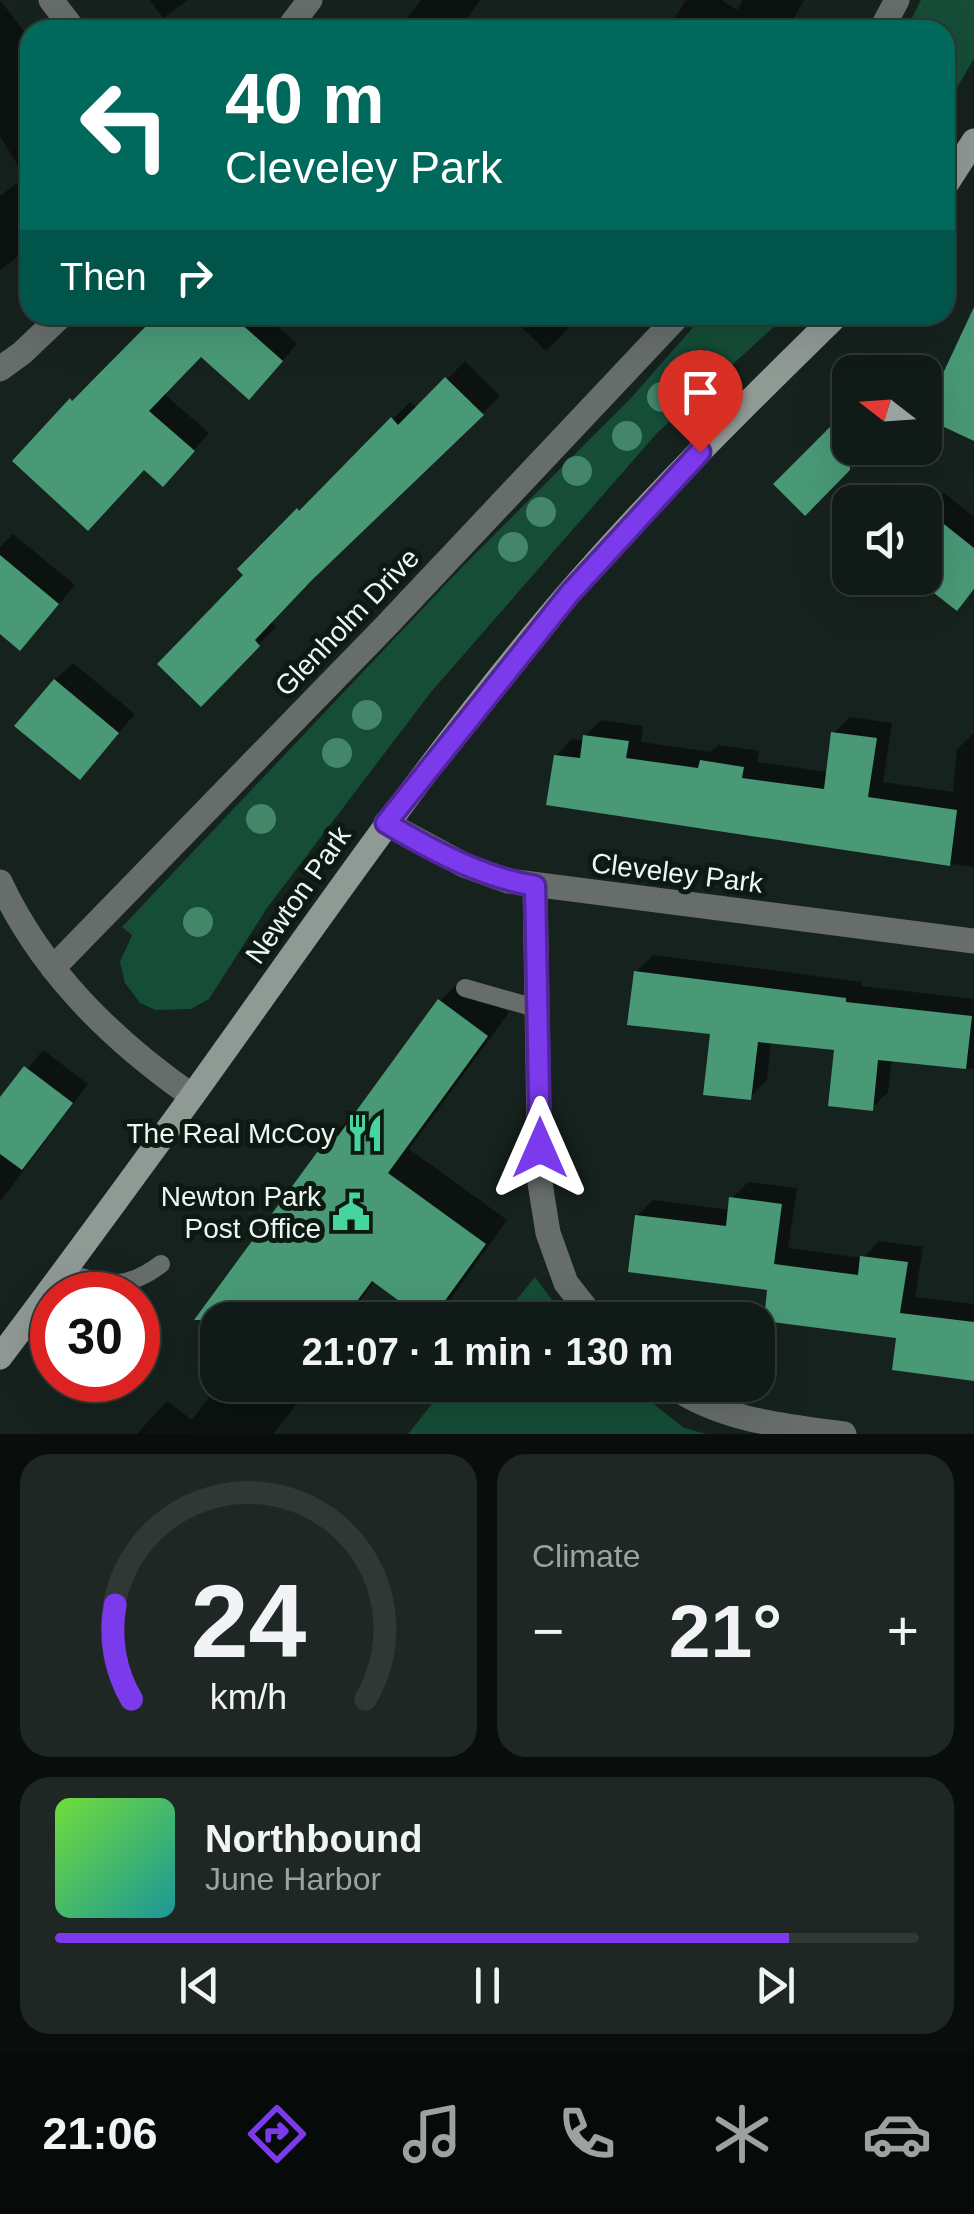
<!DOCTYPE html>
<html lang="en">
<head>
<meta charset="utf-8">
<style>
  body { margin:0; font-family:Helvetica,sans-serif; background:#1e2723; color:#f1f3f6; height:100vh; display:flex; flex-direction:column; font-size:38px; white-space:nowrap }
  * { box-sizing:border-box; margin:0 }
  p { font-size:32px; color:#9ca1a1 }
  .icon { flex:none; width:55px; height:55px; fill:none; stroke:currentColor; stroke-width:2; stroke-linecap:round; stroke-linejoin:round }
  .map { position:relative; height:1434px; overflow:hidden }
  .sheet { display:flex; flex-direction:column; gap:20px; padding:20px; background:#090e0c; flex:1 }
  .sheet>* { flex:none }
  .hud { position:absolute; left:20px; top:20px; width:935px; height:305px; border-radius:30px; box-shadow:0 10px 40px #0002,0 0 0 2px #303835; background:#00695c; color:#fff; overflow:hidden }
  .needle { width:65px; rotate:287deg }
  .buttons { position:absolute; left:832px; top:355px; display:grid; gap:20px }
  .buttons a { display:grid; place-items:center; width:110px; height:110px; border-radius:20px; background:#101a16; box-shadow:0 10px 40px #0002,0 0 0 2px #303835; font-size:50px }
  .speed { position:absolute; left:30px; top:1272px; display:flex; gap:20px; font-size:50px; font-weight:700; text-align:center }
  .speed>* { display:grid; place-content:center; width:130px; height:130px; border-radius:50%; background:#101a16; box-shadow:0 10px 40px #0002,0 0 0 2px #303835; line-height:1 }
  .speed .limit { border:15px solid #d22; background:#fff; color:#111 }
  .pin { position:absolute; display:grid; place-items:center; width:85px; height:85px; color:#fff; margin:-102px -42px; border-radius:50% 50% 50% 0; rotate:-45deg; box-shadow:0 0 10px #0007 }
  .pin .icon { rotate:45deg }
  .me { position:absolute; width:110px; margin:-55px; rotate:0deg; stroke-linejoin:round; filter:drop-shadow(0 0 8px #0008) }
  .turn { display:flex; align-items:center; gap:35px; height:210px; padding:0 40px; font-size:45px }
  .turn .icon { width:130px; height:130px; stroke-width:2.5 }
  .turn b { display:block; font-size:70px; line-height:85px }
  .then { display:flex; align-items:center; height:95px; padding:0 40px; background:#0003; gap:20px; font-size:38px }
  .big { font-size:75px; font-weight:700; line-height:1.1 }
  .sheet .widget { flex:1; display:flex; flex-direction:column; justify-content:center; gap:15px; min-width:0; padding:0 35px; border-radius:30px; background:#1e2723 }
  .sheet .dial { align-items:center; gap:0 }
  .dial svg { height:260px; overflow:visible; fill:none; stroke:#303835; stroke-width:7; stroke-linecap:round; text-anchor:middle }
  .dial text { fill:#f1f3f6; stroke:none }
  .song { display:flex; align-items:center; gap:30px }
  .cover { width:120px; height:120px; border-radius:15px; background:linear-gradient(135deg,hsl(100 70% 55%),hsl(180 70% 35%)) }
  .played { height:10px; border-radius:5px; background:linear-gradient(90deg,#7c3aed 85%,#303835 85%) }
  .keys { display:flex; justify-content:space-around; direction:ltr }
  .heat { display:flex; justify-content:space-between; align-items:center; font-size:55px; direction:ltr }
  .sheet .tiles { flex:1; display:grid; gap:20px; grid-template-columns:1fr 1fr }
  .widget:last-child { grid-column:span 2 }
  .trip { position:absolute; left:200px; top:1302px; width:575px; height:100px; border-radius:30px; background:#101a16; box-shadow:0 10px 40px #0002,0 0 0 2px #303835; font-weight:700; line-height:100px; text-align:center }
  .tab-bar { display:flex; height:160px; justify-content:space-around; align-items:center; background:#060a09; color:#9ca1a1 }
  .tab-bar .icon { width:70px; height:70px }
  .tab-bar .current { color:#7c3aed }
  .tab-bar b { font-size:45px; color:#f1f3f6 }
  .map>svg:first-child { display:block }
  .green { fill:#154d37 }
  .shadow { fill:#0007 }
  .building { fill:#499977 }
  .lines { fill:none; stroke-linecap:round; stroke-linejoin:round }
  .lane { stroke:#676d6a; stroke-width:18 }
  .street { stroke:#676d6a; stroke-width:25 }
  .secondary { stroke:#909a95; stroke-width:25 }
  .tree { fill:#438669 }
  .route-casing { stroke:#51269a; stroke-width:25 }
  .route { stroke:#7c3aed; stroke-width:18 }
  .labels { text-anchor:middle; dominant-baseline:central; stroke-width:10; stroke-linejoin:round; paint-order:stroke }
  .street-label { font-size:28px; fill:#eef6f2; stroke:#0d1913 }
  .poi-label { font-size:28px; fill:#eef6f2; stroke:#0d1913; text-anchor:end }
</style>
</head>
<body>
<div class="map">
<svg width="974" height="1434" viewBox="0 0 974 1434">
  <rect width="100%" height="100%" fill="#16221d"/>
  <g class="green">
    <path d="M921,0h53v58l-29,51v-79h-39z"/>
    <path d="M704,315h83l-129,117 -227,260 -164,216 -58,91 -18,10 -35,1 -16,-7 -15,-20 -5,-21 12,-27 -10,-8 339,-359 170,-170z"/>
    <path d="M535,1277l32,43h-67z"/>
    <path d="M447,1385h183l54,43 22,6h-298z"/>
  </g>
  <g class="shadow">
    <path d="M0,0l25,33 -7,8 12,20v186l-30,23v-74l25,-19 -25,-41z"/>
    <path d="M150,0h38l-25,18z"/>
    <path d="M421,0h59l-21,30h-61z"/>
    <path d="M686,0h35l16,10 6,-10h61l-17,30h-120z"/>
    <path d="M160,315h105l32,29 -32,37 -64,-27 -38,39 46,40 -30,34 -163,-6 56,-61 16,-16 2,2z"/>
    <path d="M515,315h66l-35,36 -34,-33z"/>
    <path d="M465,361l35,35 -230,225 6,6 -75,76 46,-128 -6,-6 169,-167 8,7z"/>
    <path d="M850,410v38h19l-64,64z"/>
    <path d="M944,493l30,24v73l-18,18 -39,-30h8v-65z"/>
    <path d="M13,534l62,51 -38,45 -37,1v-84z"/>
    <path d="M73,663l62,51 -55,63 -25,-97z"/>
    <path d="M850,717l42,6 -9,59 70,10 4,-43 17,-16v134l-238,-34 -180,-77 16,-17 12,2 1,-5 16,-16 42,6 -2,16 70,10 7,-7 41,6 -2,11 71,10 6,-39z"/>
    <path d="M653,955l209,27 -1,4 113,13v70l-82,-10 -4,33 -16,16 -35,-60 -66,-7 -4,39 -17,17 -37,-66 -77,-59z"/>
    <path d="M463,978l46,34 -100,137 98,71 -55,77 -23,23 -54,-39 -30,39h-122l111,-186 23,-23 83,-110z"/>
    <path d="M43,1050l45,34 -88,118v-100z"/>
    <path d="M748,1182l49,6 -9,60 75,10 16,-17 44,6 -8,50 59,7v73l-76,-42 -128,-47 -133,-72 16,-16 77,10 2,-12z"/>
    <path d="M219,1385h63l18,15 -27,34h-136l30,-33 25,19z"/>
  </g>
  <g class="building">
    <path d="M974,307v134l-49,-23v-6z"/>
    <path d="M157,315h74l52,46 -34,39 -48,-43 -52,54 46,40 -32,36 -19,-17 -56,61 -76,-70 58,-63 2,3z"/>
    <path d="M445,377l39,38 -173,166 -56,59 5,6 -59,61 -44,-43 86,-89 -6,-6 60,-61 2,3 92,-94 7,8z"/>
    <path d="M850,407v63l-45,46 -32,-32z"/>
    <path d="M925,509l49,39v41l-17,22 -32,-25z"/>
    <path d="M0,555l59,49 -39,47 -20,-17z"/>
    <path d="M54,679l65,54 -39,47 -66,-54z"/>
    <path d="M831,732l46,6 -9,59 89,13 -7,56 -404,-61 8,-50 26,3 3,-23 46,6 -3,17 72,10 2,-8 44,7 -2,11 82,11z"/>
    <path d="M634,971l212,27v4l126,14 -6,53 -88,-9 -5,51 -45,-5 6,-56 -76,-8 -7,58 -48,-5 7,-61 -83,-9z"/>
    <path d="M438,999l50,37 -100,137 98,71 -55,76h-6l-53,-39 -29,39h-149l138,-188 6,4z"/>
    <path d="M24,1066l49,37 -51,67 -22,-16v-57z"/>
    <path d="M729,1197l53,7 -8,60 84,11 2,-19 48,6 -8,51 74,9v59l-82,-11 4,-32 -132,-17 3,-31 -139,-18 7,-57 91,11z"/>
  </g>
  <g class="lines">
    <g class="lane">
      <path d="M465,988l74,21"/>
      <path d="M64,1272c42,12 60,20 97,-8"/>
    </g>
    <g class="street">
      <path d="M51,0l23,30"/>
      <path d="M287,30l23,-30"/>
      <path d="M881,30l16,-30"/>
      <path d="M0,369l22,-16 40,-38"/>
      <path d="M386,823l78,42 44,16 466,60"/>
      <path d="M0,882c42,90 112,158 192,214"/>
      <path d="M535,886l5,297 8,50 18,50 29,37"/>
      <path d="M53,968l332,-341 294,-312"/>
      <path d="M671,1385c49,35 113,41 173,49"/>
    </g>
    <g class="secondary">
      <path d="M945,186l29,-45"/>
      <path d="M0,1357c65,-86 129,-174 193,-262 122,-170 240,-343 376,-502 84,-97 176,-188 268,-278"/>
    </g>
  </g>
  <g class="tree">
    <circle cx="685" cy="375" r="15"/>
    <circle cx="662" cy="397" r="15"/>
    <circle cx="627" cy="436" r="15"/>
    <circle cx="577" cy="471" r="15"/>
    <circle cx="541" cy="512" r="15"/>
    <circle cx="513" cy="547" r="15"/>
    <circle cx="367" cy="715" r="15"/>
    <circle cx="337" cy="753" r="15"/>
    <circle cx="261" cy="819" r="15"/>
    <circle cx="198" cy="922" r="15"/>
  </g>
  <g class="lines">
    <g class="route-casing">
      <path id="route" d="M540,1148l-5,-262c-54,-9 -102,-35 -149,-63l184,-230 130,-141"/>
    </g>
    <use href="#route" class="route"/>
  </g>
  <defs>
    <g id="restaurant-bare" transform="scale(3)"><path d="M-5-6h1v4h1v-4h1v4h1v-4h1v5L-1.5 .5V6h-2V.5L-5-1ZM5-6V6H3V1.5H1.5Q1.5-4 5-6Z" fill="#47d49d" stroke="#0d1913" stroke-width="2.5" paint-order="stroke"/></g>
    <g id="civic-bare" transform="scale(3)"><path d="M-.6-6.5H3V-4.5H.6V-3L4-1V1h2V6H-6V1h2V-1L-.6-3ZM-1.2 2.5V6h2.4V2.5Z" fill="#47d49d" stroke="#0d1913" stroke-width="2.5" paint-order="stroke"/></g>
  </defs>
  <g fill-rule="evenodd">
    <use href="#restaurant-bare" x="365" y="1133"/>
    <use href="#civic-bare" x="351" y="1212"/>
  </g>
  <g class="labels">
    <g class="street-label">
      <text transform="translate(347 622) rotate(-46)">Glenholm Drive</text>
      <text transform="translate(677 873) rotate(7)">Cleveley Park</text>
      <text transform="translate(298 895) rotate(-55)">Newton Park</text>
    </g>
    <g class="poi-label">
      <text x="335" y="1133">The Real McCoy</text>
      <text x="321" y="1196">Newton Park<tspan x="321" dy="32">Post Office</tspan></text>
    </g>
  </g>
</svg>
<div class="buttons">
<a><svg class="needle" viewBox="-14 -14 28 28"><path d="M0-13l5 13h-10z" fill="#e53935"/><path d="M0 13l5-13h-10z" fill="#9ca1a1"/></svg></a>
<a><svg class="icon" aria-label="sound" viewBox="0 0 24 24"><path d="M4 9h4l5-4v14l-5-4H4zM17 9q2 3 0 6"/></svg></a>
</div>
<div class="speed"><div class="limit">30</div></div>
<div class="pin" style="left:700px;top:452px;background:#d93025"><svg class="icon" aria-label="arrive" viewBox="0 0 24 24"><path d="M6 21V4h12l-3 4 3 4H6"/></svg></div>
<svg class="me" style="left:540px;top:1148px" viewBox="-20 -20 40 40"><path d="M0-17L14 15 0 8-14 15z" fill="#7c3aed" stroke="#fff" stroke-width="4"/></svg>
<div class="trip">21:07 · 1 min · 130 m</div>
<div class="hud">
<div class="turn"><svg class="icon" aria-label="left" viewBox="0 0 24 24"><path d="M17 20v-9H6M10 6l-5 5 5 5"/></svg><div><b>40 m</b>Cleveley Park</div></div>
<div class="then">Then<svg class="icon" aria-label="right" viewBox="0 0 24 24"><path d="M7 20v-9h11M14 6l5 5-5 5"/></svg></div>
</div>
</div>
<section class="sheet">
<div class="tiles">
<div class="widget dial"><svg viewBox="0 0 100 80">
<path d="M14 69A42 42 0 1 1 86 69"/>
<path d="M14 69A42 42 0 0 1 9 40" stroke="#7c3aed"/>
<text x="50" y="56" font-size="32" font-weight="700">24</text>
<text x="50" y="72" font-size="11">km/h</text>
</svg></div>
<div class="widget"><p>Climate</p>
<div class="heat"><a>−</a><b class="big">21°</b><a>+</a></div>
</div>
<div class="widget">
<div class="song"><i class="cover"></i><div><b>Northbound</b><p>June Harbor</p></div></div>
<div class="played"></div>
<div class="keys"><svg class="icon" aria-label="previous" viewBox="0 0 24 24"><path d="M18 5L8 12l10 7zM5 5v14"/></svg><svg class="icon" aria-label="pause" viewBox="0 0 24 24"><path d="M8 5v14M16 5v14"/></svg><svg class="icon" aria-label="next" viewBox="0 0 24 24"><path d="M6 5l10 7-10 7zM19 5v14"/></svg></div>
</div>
</div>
</section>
<nav class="tab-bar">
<b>21:06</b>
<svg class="icon current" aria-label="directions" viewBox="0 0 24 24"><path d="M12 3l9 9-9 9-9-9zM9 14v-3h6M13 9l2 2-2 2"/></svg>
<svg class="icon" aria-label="music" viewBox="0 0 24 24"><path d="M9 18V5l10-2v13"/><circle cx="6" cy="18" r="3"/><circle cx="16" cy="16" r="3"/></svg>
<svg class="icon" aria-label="phone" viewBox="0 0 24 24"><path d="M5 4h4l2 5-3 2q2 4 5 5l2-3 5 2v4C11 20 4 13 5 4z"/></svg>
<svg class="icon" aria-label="climate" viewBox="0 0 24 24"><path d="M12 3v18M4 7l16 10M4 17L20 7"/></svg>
<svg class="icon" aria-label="car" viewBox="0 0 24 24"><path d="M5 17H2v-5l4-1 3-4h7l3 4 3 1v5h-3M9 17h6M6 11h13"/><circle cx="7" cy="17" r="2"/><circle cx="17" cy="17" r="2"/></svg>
</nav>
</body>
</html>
